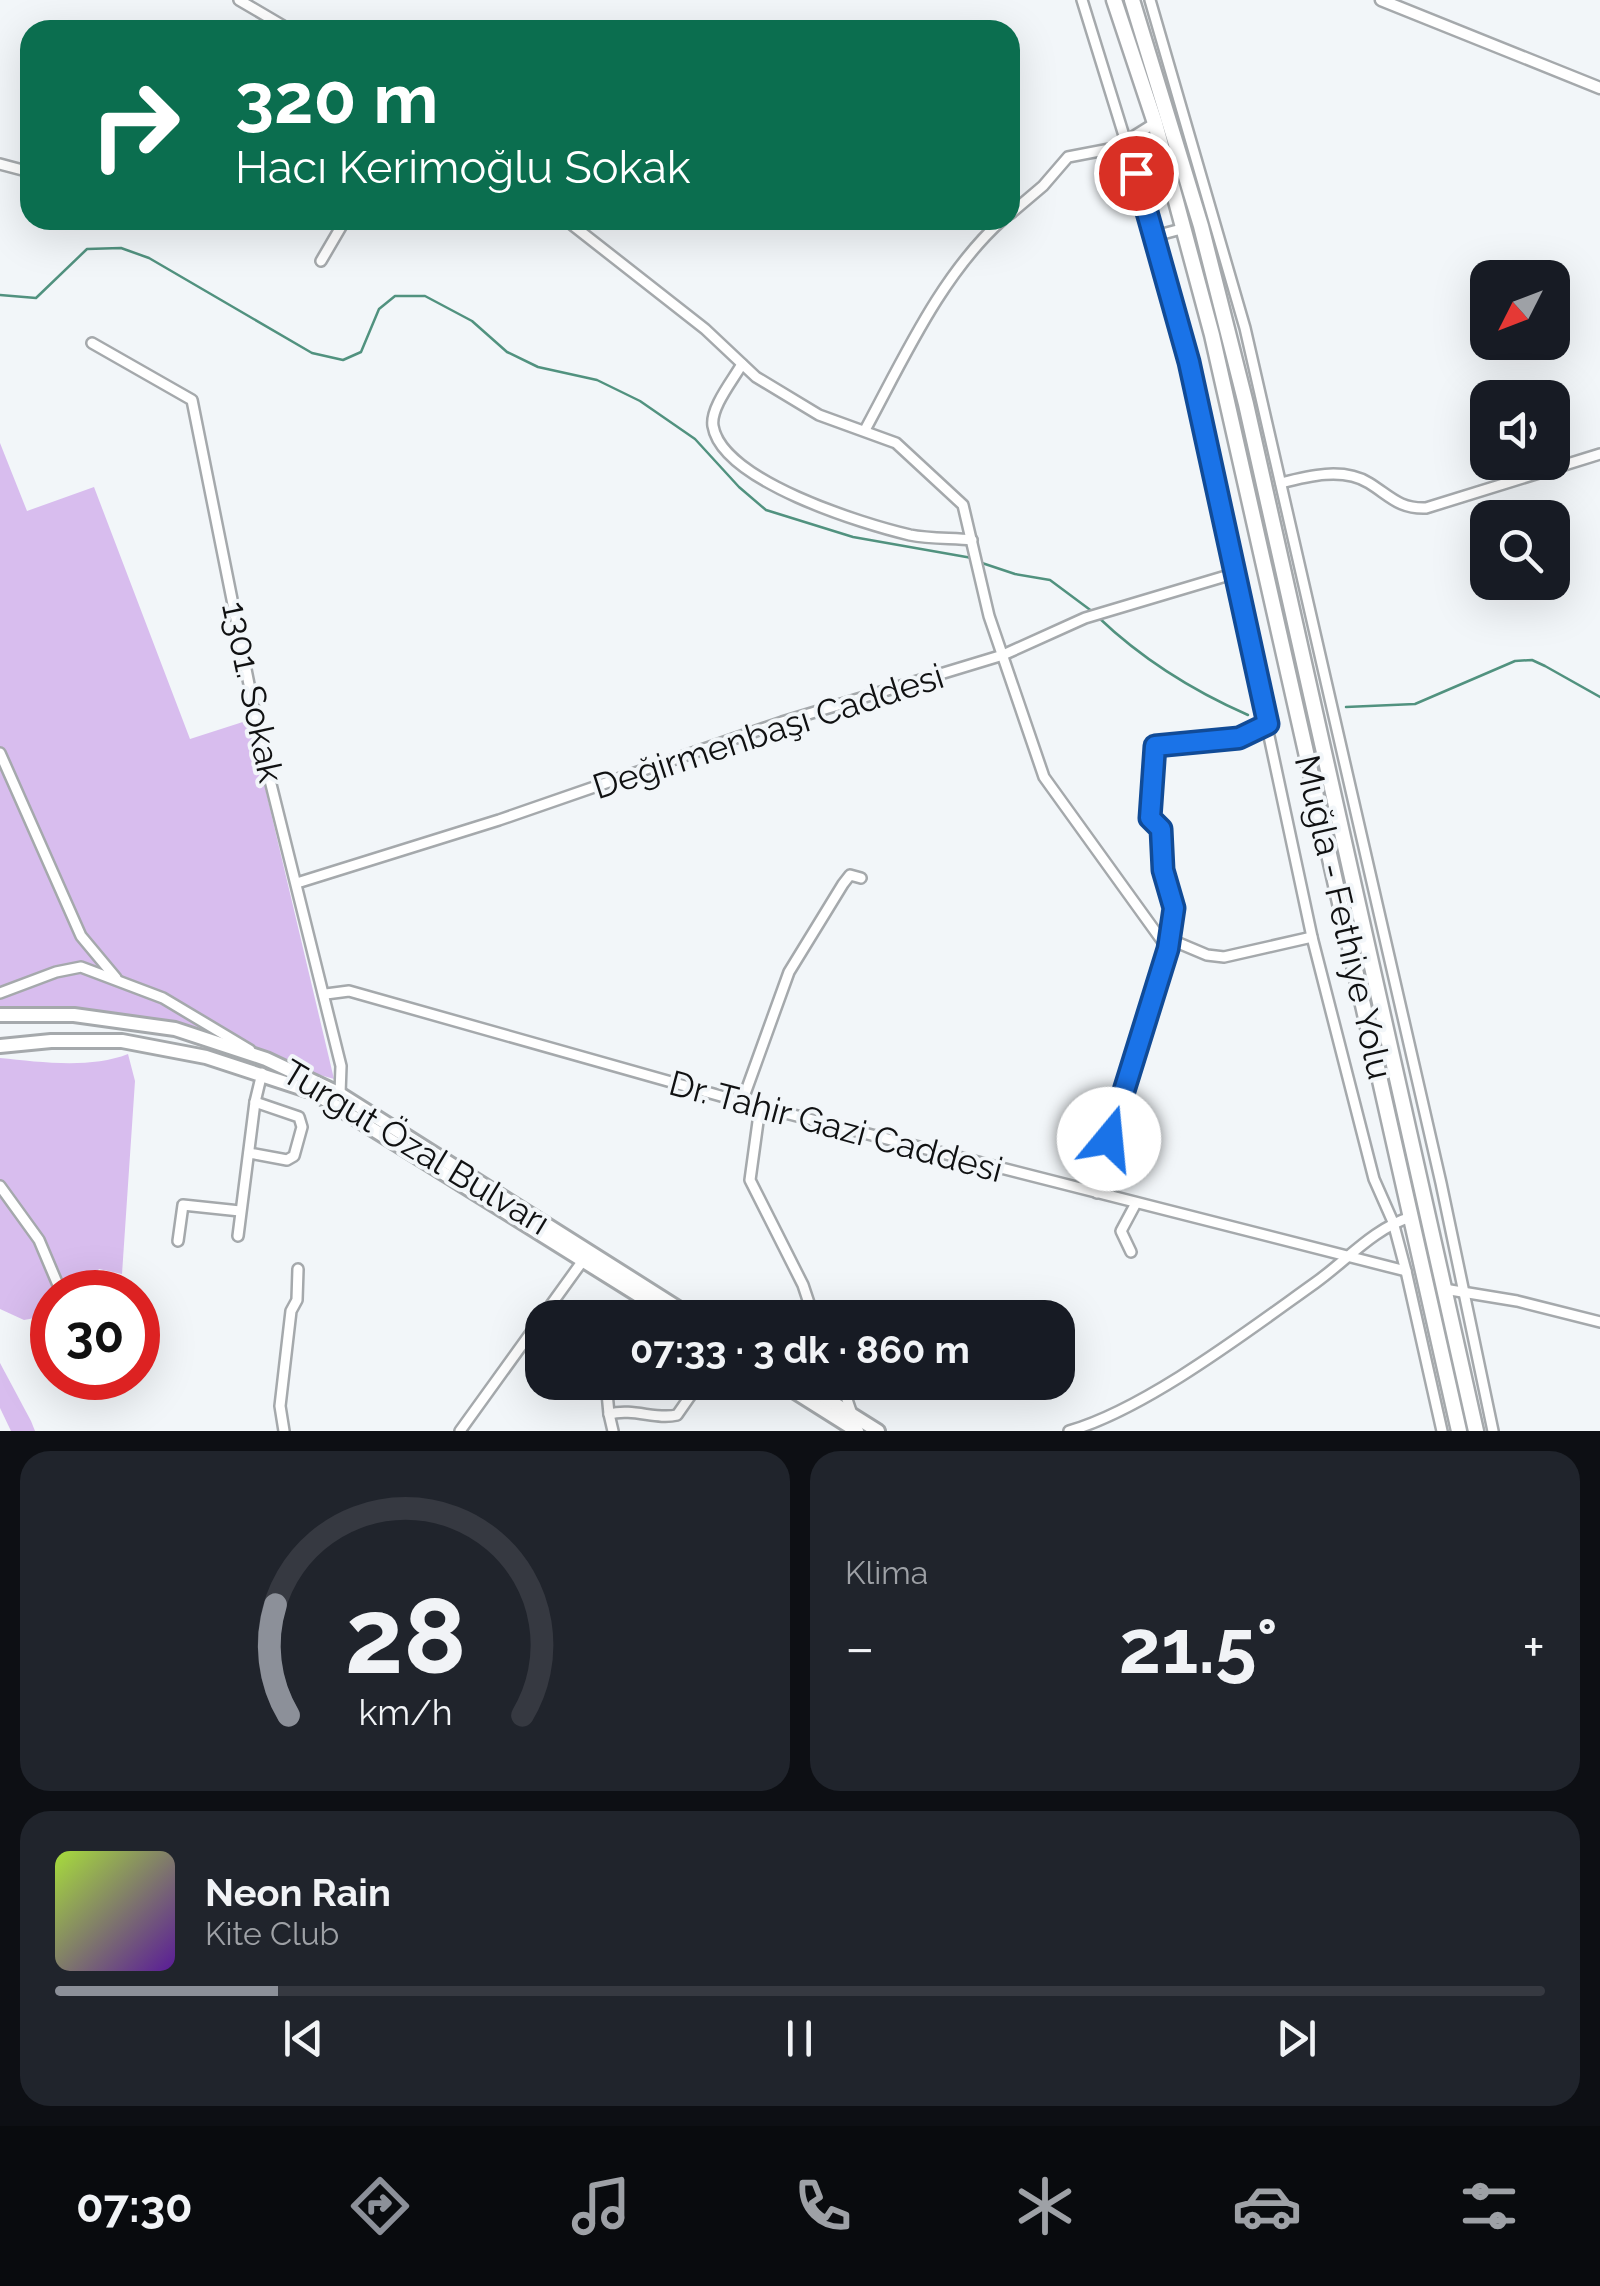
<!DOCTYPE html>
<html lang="tr">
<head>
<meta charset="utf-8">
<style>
  body { margin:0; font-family:Raleway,sans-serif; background:#20242c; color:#f1f3f6; height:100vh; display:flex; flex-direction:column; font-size:38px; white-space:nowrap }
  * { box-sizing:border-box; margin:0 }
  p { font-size:32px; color:#9ea1a6 }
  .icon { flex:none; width:55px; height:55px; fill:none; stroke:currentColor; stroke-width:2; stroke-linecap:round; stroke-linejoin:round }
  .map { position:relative; height:1431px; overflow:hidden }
  .side { display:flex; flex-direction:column; gap:20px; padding:20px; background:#0d0f14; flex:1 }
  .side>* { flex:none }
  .top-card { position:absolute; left:20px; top:20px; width:1000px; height:210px; border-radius:30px; box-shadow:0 10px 40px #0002; background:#0b6e4f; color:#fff; overflow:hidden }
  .needle { width:65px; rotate:228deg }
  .tools { position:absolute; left:1470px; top:260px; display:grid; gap:20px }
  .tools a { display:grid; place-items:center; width:100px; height:100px; border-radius:20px; background:#171b24; box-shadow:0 10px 40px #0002; font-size:50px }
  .speed { position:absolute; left:30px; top:1270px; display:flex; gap:20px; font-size:50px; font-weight:700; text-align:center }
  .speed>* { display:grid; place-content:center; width:130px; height:130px; border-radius:50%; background:#171b24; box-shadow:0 10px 40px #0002; line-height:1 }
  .speed .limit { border:15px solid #d22; background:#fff; color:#111 }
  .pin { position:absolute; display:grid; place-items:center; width:85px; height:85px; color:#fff; margin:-42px; border:5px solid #fff; border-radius:50%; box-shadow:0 2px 10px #0007 }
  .me { position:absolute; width:110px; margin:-55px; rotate:17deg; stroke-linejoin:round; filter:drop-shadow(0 0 8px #0008) }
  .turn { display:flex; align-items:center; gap:35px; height:210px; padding:0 50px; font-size:45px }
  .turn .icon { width:130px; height:130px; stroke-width:2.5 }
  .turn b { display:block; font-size:70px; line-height:85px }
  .big { font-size:75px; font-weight:700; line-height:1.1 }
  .side .card { flex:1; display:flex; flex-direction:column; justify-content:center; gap:15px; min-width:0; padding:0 35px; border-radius:30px; background:#20242c }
  .side .dial { align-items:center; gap:0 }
  .dial svg { height:260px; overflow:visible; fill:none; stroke:#363941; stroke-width:7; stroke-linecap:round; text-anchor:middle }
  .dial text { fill:#f1f3f6; stroke:none }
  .song { display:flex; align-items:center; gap:30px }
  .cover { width:120px; height:120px; border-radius:15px; background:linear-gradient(135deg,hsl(80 70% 55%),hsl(270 70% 35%)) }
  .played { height:10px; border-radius:5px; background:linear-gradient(90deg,#8c9099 15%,#363941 15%) }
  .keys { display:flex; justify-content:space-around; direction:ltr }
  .heat { display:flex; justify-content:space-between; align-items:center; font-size:55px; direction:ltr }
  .side .tiles { flex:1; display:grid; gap:20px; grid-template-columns:1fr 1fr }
  .card:last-child { grid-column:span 2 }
  .trip { position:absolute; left:525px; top:1300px; width:550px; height:100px; border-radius:30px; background:#171b24; box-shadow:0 10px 40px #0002; font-weight:700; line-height:100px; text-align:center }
  .menu { display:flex; height:160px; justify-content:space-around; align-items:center; background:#090b0e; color:#9ea1a6 }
  .menu .icon { width:70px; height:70px }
  .menu .active { color:#8c9099 }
  .menu b { font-size:45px; color:#f1f3f6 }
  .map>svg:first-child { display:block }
  .green { fill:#d8bdee }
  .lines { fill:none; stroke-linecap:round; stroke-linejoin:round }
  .stream { stroke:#51927f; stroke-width:2.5 }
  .minor-casing { stroke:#a5a9ac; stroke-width:14 }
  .tertiary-casing { stroke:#a5a9ac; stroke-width:15 }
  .secondary-casing { stroke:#a5a9ac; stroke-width:18 }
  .trunk-casing { stroke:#a5a9ac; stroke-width:19 }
  .minor { stroke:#fff; stroke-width:9 }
  .tertiary { stroke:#fff; stroke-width:10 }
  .secondary { stroke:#fff; stroke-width:12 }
  .trunk { stroke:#fff; stroke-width:14 }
  .route-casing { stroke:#114b97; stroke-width:25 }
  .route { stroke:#1a73e8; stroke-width:18 }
  .labels { text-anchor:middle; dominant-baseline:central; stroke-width:8; stroke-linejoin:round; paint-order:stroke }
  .street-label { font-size:35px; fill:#101112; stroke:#f2f6f9 }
</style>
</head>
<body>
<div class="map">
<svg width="1600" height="1431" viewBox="0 0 1600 1431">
  <rect width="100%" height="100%" fill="#f2f6f9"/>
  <g class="green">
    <path d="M0,443l27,68 67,-24 96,252 59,-19 85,359 -227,-65 -107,3z"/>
    <path d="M128,1054l7,27 -13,193 -23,-5 -18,23h-29l-1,23 -27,5 -24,-11v-251c40,4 90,11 128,-4z"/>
    <path d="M0,1363l31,58 4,10h-24l-11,-23z"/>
  </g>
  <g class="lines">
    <g class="stream">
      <path d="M0,295l36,3 51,-49 34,-1 28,10 163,95 31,7 18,-8 18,-43 16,-13h30l47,25 35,31 31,15 59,13 43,21 55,38 44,48 27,23 87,27 119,21"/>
      <path d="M979,562l36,12 35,6 43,32"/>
      <path d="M1098,617c45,43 93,73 150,98"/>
      <path d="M1346,707l69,-3 100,-43 17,-1 13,6 55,31"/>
    </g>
    <g class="minor-casing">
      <g id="minor">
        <path d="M239,0l51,30"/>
        <path d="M1082,0l73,236 34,126 123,575 62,242 19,43 13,49 36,160"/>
        <path d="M1150,0l95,328 196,855 52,248"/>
        <path d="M0,164l30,8"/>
        <path d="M1010,214l33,-28 25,-29 47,-9 40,-25"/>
        <path d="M566,220l139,109 51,48 63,38 77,28 67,62 26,111 55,161 124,172"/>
        <path d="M1155,236l30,-8"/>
        <path d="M321,261l24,-41"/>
        <path d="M92,343l100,57 69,344 80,322 -1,28"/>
        <path d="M742,364c-9,16 -32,44 -29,62 9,55 150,98 197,109 20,4 42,3 62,5"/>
        <path d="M865,430c39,-72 76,-155 137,-210"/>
        <path d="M1281,483c27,-7 62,-16 88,0 21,13 30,26 57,25l174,-54"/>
        <path d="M0,753l81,183 35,42"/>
        <path d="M297,883l202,-63 283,-98 221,-67 82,-37 151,-45"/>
        <path d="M1169,939l38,16 17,2 88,-20"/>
        <path d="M0,993l56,-21 25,-5 82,31 87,52"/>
        <path d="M326,994l23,-3 393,111 664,169"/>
        <path d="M742,1102l47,-130 54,-88 7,-9 11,3"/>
        <path d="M760,1107l-10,73 53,105 11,33"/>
        <path d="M249,1153l38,7 7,-4 8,-29 -3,-10 -44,-15"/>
        <path d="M0,1186l39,54 22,52"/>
        <path d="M1097,1193l15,-75 56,-169 6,-41 -11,-38 -2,-41 -11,-11 5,-72 84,-8 29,-14"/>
        <path d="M238,1236l17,-134 7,-29"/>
        <path d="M178,1241l5,-36 57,6"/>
        <path d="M1131,1252l-10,-21 15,-28"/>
        <path d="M1444,1289l73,12 83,21"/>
        <path d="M606,1382l3,32"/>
        <path d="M841,1382l12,35"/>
        <path d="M284,1431l-4,-25 11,-95 6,-11 1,-31"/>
        <path d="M460,1431l124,-172"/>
        <path d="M613,1431l-4,-17c25,-6 47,6 68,1l23,-33"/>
        <path d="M1069,1431c77,-22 180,-101 246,-148 31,-22 59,-55 96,-66"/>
      </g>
    </g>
    <g class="tertiary-casing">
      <path id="tertiary" d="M1381,0l219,88"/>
    </g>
    <g class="secondary-casing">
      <g id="secondary">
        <path d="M0,1015h74l101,14 91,30 74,35 354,224"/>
        <path d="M0,1046l51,-5h71l84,16 107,35 362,226"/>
        <path d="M779,1382l78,49"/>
        <path d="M800,1382l78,49"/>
      </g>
    </g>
    <g class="trunk-casing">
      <g id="trunk">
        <path d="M1114,0l41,123 57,212 247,1096"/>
        <path d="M1132,0l69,226 45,178 230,1027"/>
      </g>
    </g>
    <use href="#minor" class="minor"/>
    <use href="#tertiary" class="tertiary"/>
    <use href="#secondary" class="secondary"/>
    <use href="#trunk" class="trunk"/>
  </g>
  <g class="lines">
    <g class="route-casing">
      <path id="route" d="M1109,1139l59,-190 6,-41 -11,-38 -2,-41 -11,-11 5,-72 84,-8 29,-14 -79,-362 -53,-189"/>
    </g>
    <use href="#route" class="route"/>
  </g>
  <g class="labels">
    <g class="street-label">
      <text transform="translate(253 692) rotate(78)">1301. Sokak</text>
      <text transform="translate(768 731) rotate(-18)">Değirmenbaşı Caddesi</text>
      <text transform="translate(1344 917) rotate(77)">Muğla - Fethiye Yolu</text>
      <text transform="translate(836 1126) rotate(15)">Dr. Tahir Gazi Caddesi</text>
      <text transform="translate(416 1147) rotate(31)">Turgut Özal Bulvarı</text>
    </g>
  </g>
</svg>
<div class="tools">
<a><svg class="needle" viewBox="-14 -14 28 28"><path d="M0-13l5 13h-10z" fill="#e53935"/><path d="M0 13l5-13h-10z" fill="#9ea1a6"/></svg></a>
<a><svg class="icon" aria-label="sound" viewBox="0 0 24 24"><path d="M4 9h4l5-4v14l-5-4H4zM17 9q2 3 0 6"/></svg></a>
<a><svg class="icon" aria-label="search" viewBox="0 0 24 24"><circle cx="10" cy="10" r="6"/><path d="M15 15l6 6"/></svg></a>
</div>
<div class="speed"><div class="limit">30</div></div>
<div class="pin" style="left:1136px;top:173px;background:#d93025"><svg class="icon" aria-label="arrive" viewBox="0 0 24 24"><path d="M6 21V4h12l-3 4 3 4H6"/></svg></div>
<svg class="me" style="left:1109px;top:1139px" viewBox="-20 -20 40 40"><circle r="19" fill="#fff"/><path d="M0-13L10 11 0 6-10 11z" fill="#1a73e8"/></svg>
<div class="trip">07:33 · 3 dk · 860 m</div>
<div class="top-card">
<div class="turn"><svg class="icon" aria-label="right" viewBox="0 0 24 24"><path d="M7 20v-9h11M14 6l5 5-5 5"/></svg><div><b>320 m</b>Hacı Kerimoğlu Sokak</div></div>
</div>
</div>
<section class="side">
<div class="tiles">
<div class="card dial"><svg viewBox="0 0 100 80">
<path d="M14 69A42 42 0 1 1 86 69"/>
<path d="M14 69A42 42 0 0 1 10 35" stroke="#8c9099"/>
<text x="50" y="56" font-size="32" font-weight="700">28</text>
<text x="50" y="72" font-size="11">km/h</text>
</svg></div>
<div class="card"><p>Klima</p>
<div class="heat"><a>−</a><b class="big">21.5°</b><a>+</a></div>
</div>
<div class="card">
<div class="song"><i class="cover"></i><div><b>Neon Rain</b><p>Kite Club</p></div></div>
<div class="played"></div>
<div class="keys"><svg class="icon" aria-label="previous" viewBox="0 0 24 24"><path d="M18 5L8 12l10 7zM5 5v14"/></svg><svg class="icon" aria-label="pause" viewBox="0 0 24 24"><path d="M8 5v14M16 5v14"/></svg><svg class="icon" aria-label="next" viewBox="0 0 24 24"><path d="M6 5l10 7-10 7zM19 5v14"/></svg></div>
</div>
</div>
</section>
<nav class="menu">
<b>07:30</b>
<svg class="icon active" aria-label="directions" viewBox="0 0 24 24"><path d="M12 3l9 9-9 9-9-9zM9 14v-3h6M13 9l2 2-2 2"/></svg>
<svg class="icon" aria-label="music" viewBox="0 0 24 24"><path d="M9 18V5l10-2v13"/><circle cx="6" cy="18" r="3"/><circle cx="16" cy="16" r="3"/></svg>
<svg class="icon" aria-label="phone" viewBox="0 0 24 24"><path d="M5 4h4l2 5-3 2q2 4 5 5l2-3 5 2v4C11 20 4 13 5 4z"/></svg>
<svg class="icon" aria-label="climate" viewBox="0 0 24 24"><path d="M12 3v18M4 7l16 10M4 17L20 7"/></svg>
<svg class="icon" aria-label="car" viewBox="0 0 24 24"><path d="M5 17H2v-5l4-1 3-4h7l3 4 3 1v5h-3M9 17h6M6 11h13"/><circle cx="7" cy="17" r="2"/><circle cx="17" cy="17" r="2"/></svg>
<svg class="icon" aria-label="filters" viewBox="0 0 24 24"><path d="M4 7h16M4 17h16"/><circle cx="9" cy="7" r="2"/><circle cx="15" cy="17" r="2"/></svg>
</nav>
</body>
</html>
